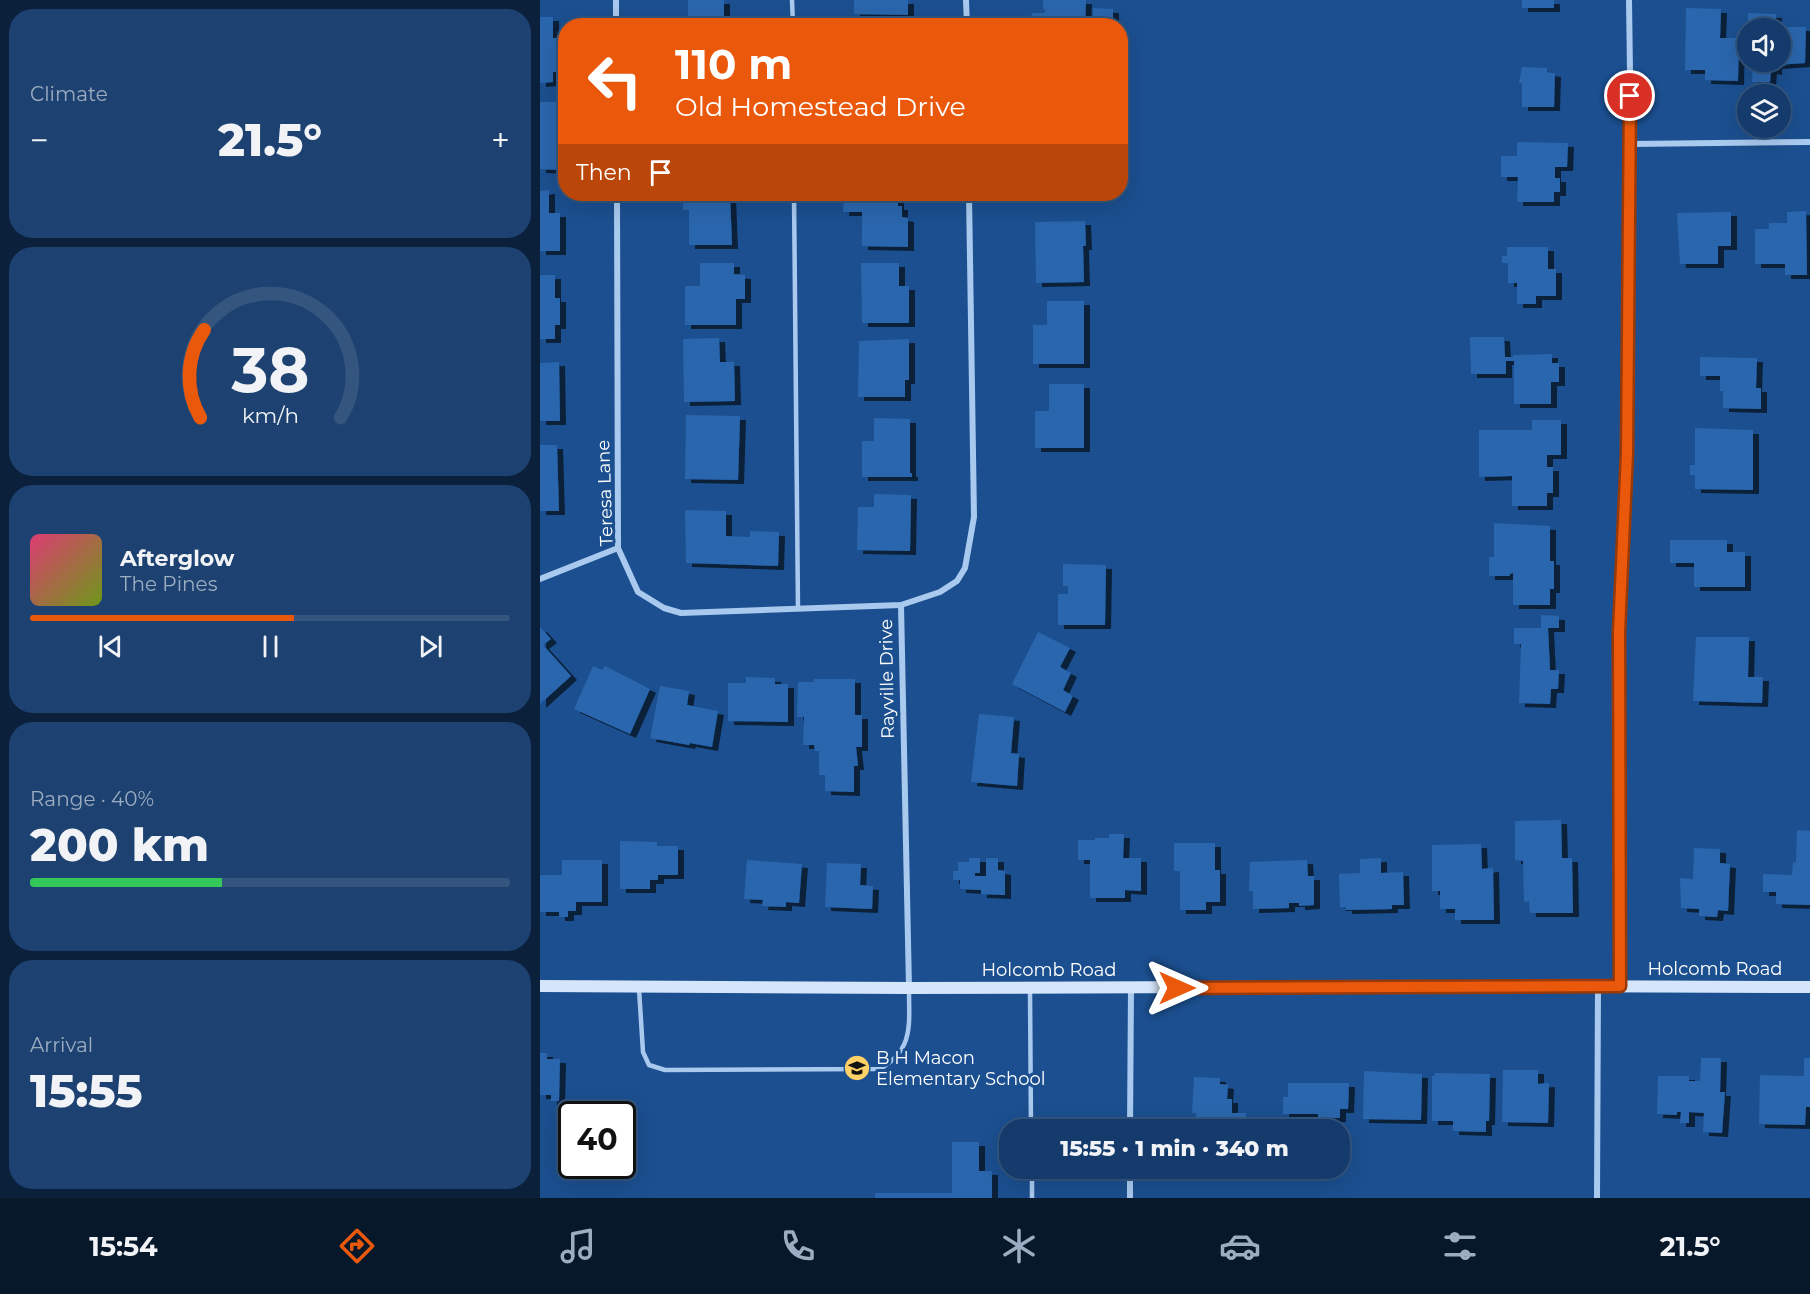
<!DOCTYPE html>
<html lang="en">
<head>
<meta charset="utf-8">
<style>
  body { margin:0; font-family:Montserrat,sans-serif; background:#1d4271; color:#f1f3f6; height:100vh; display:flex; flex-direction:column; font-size:22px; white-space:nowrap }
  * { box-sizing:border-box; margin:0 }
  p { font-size:20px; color:#9dadc1 }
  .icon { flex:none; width:33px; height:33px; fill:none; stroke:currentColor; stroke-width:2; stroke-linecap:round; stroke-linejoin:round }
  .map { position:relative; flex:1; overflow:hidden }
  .details { display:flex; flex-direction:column; gap:9px; padding:9px; background:#0b203b; width:540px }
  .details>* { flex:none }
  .banner { position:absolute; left:18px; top:18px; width:570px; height:183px; border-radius:24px; box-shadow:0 6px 24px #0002,0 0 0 2px #33557e; background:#ea580c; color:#fff; overflow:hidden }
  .tools { position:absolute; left:1197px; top:18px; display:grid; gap:12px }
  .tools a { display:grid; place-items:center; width:54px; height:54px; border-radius:50%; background:#143b6b; box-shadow:0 6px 24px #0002,0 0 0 2px #33557e; font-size:30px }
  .speed { position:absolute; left:18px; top:1101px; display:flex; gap:12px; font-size:30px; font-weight:700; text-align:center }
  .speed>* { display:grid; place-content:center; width:78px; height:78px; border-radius:50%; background:#143b6b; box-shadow:0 6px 24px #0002,0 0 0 2px #33557e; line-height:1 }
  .speed .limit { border:3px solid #111; border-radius:9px; background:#fff; color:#111 }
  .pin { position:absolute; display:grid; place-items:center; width:51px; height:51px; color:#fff; margin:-26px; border:3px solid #fff; border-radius:50%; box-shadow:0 2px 6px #0007 }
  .me { position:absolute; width:66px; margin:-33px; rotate:90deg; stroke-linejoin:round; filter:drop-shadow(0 0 4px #0008) }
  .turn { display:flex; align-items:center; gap:21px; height:126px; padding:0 18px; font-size:27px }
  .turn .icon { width:78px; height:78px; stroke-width:2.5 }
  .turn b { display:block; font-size:42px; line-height:51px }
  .then { display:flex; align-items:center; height:57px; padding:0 18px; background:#0003; gap:12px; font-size:22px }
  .big { font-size:45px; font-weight:800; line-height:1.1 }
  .details .widget { flex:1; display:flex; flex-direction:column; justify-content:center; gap:9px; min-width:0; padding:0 21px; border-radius:24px; background:#1d4271 }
  .details .dial { align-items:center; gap:0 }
  .dial svg { height:156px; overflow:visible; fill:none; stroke:#33557e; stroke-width:7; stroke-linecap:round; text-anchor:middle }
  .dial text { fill:#f1f3f6; stroke:none }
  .song { display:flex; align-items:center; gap:18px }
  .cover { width:72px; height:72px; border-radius:9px; background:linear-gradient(135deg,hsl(340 70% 55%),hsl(80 70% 35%)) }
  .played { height:6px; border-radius:3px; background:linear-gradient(90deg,#ea580c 55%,#33557e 55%) }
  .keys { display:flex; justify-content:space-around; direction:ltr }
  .heat { display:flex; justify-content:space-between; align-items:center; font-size:33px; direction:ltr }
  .charge { height:9px; border-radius:4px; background:linear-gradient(90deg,#34c759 40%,#33557e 0) }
  .trip { position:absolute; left:459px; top:1119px; width:351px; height:60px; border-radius:24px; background:#143b6b; box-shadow:0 6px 24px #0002,0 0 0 2px #33557e; font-weight:800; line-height:60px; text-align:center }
  .tab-bar { display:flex; height:96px; justify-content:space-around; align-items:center; background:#08182b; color:#9dadc1 }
  .tab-bar .icon { width:42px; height:42px }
  .tab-bar .on { color:#ea580c }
  .tab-bar b { font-size:27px; color:#f1f3f6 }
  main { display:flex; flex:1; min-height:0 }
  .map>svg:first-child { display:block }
  .building { fill:#2a66ad; filter:url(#shadow) }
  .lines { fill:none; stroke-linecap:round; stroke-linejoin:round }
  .lane { stroke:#a9c9ee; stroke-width:4.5 }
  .street { stroke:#a9c9ee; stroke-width:6 }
  .secondary { stroke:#d6e6fa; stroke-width:12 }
  .route-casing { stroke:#983908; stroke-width:15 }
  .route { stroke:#ea580c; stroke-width:10 }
  .labels { text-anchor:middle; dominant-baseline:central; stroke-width:6; stroke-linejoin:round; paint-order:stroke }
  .street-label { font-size:18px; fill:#fff; stroke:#1b4f8f }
  .poi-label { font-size:18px; fill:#fff; stroke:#1b4f8f; text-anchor:start }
</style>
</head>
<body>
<main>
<section class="details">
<div class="widget"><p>Climate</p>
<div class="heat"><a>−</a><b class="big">21.5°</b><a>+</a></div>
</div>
<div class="widget dial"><svg viewBox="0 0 100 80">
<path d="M14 69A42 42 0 1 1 86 69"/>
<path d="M14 69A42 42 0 0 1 16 24" stroke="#ea580c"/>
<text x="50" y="56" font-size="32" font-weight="700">38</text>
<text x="50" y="72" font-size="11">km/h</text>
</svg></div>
<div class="widget">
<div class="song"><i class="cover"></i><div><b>Afterglow</b><p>The Pines</p></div></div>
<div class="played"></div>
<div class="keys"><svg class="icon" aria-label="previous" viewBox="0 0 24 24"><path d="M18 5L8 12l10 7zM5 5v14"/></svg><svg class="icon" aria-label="pause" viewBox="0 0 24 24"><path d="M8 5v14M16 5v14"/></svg><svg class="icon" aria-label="next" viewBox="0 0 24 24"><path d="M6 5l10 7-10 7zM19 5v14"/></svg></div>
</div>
<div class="widget"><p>Range · 40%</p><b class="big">200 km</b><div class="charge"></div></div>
<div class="widget"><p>Arrival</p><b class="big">15:55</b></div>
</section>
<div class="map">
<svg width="1270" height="1198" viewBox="0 0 1270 1198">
  <defs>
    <filter id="shadow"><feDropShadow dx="6" dy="4" stdDeviation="0" flood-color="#0009"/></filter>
  </defs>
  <rect width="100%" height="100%" fill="#1b4f8f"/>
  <g class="building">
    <path d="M148,0h36v17l-36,-1z"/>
    <path d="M314,0h54v15l-54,-1z"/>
    <path d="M503,0h43l-1,26h-54l1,-13h13v-4h-2z"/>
    <rect x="982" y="0" width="32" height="8"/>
    <path d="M553,8l20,1v17h-20z"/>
    <path d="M1146,8l35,1 -1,29h19l-1,43 -33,-1v-10h-20z"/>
    <path d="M1208,13l28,1v14h-28z"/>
    <path d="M0,17h13v21h5l1,34h-6v10l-13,1z"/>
    <path d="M1240,27h26l-1,36 -29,2v6l-5,-1 -1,12h-18l1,-20h27z"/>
    <path d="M982,67l25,1v4l8,1 -1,34h-32v-24h-3z"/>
    <path d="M0,102h16l2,68 -18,-1z"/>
    <path d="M977,142l51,1 -1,24h-12v11h5v14h-6v10h-37l1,-25h-17v-21h16z"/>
    <path d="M9,190v23h11v38h-20v-60z"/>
    <path d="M143,194h47l2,51h-43v-35h-6z"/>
    <path d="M304,194h54v12h4v11l6,1v29l-46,-1v-34h-19z"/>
    <path d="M493,194h50v2l-50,3z"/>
    <path d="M1266,211l1,64h-22v-11h-30v-35h14v-6h18v-11z"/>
    <path d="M1191,212v34h-13v18h-38l-3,-51z"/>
    <path d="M545,221l1,25h-3l1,36 -48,1 -1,-61z"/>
    <path d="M967,247h41v22h8v27h-20v8h-19v-21h-9v-20h-6v-7h5z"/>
    <path d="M160,263h34v11l11,1v24h-9v26h-51v-39h15z"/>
    <path d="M321,263h38v23h10v37h-47z"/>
    <path d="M0,275h15v23h5v27h-5v14h-15z"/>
    <path d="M507,301h37v63h-51v-39h14z"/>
    <path d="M930,337h34l1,20h8v-2l39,-1v9h7v19h-8v22h-37v-43h-8v13h-35z"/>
    <path d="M179,338l1,24h14l1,39 -51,1 -1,-63z"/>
    <path d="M369,339v41h-4v17h-47l1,-56z"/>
    <path d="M1160,357l57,1 -1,30h5v21l-38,-1v-17h-3v-15h-20z"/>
    <path d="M19,362l1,59h-20v-58z"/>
    <path d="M509,384h35v64h-49v-37h14z"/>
    <path d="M146,415l54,1 -2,64 -53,-1z"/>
    <path d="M334,418l36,1v54h2v4h-50v-36h12z"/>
    <path d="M992,420h29v35h-14v12h6v26h-6v13h-35v-30l-33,1v-47h53z"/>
    <path d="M1155,428l58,2v60l-58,-1v-14h-5v-10h5z"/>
    <path d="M0,445h17l2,66h-19z"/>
    <path d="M334,494l37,1 -1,56 -53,-1 1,-43h16z"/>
    <path d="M145,510l41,1v25l24,1v-6l29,1 -1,34 -92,-3z"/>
    <path d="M954,523l56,3v35h4v28h-4v16h-37v-32l-3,1v2h-21v-19h5z"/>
    <path d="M1130,540h57v12h18v35h-51v-24h-24z"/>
    <path d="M523,564l43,1 -1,60h-47v-31h10v-8h-5z"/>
    <path d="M1001,615l18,1v12h-11l2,42h9l-1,19h-7l-1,15 -31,-1 2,-59h-7v-16h27z"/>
    <path d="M0,627l11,12 -8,6 28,31 -31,28z"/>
    <path d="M498,632l32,16 -10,19 11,6 -8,17 10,6 -8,16 -53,-28z"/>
    <path d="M1156,637h53l-1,40h15l-1,26 -69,-2z"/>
    <path d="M53,666l9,4 3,-4 45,23 -20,45 -56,-25z"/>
    <path d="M206,677l29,1v6h13v38l-60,-1v-38h18z"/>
    <path d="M274,679h41v36h7v32h-6l2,19h-4v26l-29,-1v-16h-6v-24h-4l-1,-6h-11l1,-28h-7l1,-35h16z"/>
    <path d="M120,686l29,5 -2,14 31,6 -6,36 -22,-4 -1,2 -39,-7z"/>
    <path d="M439,714l35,3 -3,36 8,1 -2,32 -46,-4z"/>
    <path d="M1021,820l1,38h10l1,55h-43l-1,-12 -5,1 -1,-41 -8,-1v-39z"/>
    <path d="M1257,830l13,1v74l-34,-1v-12h-13v-18l29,1 1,-13 3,1z"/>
    <path d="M569,834h15l-1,24h18v33l-16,-1v8h-35v-38h-12v-20h17v-2h14z"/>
    <path d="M80,841l37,1v4h21v29h-20v5h-8v9h-30z"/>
    <path d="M634,843h41v27h5v32h-14v8h-26v-39h-6z"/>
    <path d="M941,844l1,25 11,-1 1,52h-39v-11h-15v-18h-8v-46z"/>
    <path d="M1154,848l26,1v14l10,1 -2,47 -10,-1 -1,7 -18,-1v-7l-18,-1 -1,-30 13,1z"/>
    <path d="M429,858h11v15h-5v3h11v-18h12v12l7,1v24l-24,-1v-4l-21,-1v-9h-7v-9h5v-9h11z"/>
    <path d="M841,858v15l22,-1 1,33h-12v4l-46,1v-3h-6l-1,-33 21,-1v-14z"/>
    <path d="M22,860h40v42h-26v9h-8v6h-9v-5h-19v-37h22z"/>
    <path d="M207,860l55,4 -3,39 -13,-1v5l-24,-1 1,-6 -19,-1z"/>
    <path d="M767,860l1,16h6v29l-15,1v-3h-10v5l-36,1v-18h-4l1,-29z"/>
    <path d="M287,863l34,1 -1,21 13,1 -1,23 -47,-2z"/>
    <path d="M0,1053h7v6h13l-1,42h-8v-6h-11z"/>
    <path d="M1161,1058h20l-1,34h5l-3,41 -19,-1 1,-19 -15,-1v11h-9l1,-11h-4v3l-20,-1 1,-38h31v5h11z"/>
    <path d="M1264,1058h6v49h-4l-1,18 -46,-1 1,-49 44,1z"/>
    <path d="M963,1070h35v14l11,-1 -1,40 -46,-1z"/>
    <path d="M824,1071l58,3 -1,46 -58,-1z"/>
    <path d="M895,1073l55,1 -1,47h-3v11l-33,-1v-10h-21v-45h3z"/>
    <path d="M654,1077l26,1v6l8,1 -1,14h5v14h14l-1,16 -50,-1 1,-15h-4z"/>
    <path d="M748,1083h61l-1,26h-8v9h-22v-4h-35v-17h5z"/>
    <path d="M412,1142h27v29h13v27h-117v-5h77z"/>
  </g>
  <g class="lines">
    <g class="lane">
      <path d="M252,0l1,26"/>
      <path d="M254,194l4,415"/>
      <path d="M99,989l4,63 6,13 16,5 215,-1c34,-20 29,-44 29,-79"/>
      <path d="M490,990l1,140"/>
      <path d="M492,1168v30"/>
    </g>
    <g class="street">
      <path d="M76,0v26"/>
      <path d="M426,0l1,26"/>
      <path d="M1091,144l179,-2"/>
      <path d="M77,194l1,354 20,44 26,16 17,5 220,-8 39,-13 17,-11 8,-13 9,-51 -5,-323"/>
      <path d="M0,579l78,-31"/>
      <path d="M361,605l8,383"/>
      <path d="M1080,986l-1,-354 8,-180 4,-308 -2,-144"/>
      <path d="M590,1130l1,-142"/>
      <path d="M590,1198v-30"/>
      <path d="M1057,1198l1,-212"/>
    </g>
    <path class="secondary" d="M0,986l369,2 613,-2 288,1"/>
  </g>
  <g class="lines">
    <g class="route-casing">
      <path id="route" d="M637,988l443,-2 -1,-354 8,-179 3,-357"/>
    </g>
    <use href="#route" class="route"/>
  </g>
  <defs>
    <g id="school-disc" transform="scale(1.35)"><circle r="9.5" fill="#ffd166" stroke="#1b4f8f"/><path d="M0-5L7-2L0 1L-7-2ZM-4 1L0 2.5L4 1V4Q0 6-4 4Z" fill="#111"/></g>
  </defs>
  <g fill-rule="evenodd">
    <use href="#school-disc" x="317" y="1068"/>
  </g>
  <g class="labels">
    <g class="street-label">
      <text transform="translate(65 493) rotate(-92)">Teresa Lane</text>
      <text transform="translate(347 679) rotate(-91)">Rayville Drive</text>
      <text x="1175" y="969">Holcomb Road</text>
      <text x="509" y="970">Holcomb Road</text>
    </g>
    <g class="poi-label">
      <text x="336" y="1058">B H Macon<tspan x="336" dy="21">Elementary School</tspan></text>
    </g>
  </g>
</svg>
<div class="tools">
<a><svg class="icon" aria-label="sound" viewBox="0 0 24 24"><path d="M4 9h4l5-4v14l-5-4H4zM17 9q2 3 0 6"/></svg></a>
<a><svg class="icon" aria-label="layers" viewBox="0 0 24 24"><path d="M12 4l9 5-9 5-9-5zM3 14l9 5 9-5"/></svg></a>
</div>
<div class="speed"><div class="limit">40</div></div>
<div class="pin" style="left:1090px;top:96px;background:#d93025"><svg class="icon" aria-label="arrive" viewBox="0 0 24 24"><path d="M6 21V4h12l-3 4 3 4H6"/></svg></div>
<svg class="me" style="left:637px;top:988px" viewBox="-20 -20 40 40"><path d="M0-17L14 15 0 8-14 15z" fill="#ea580c" stroke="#fff" stroke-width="4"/></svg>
<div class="trip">15:55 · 1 min · 340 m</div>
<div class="banner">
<div class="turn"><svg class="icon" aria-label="left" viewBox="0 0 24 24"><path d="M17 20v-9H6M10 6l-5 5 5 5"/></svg><div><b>110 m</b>Old Homestead Drive</div></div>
<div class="then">Then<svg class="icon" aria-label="arrive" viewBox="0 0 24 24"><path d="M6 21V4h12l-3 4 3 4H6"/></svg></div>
</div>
</div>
</main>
<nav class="tab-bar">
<b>15:54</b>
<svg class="icon on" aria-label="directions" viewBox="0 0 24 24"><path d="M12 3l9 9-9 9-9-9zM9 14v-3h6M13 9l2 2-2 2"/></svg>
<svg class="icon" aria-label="music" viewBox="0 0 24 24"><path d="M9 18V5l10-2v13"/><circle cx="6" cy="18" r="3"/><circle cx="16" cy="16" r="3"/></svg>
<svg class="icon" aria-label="phone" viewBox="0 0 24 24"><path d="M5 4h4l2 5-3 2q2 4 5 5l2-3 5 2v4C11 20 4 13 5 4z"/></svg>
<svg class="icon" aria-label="climate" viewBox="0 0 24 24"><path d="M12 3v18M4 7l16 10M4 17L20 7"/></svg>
<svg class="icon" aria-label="car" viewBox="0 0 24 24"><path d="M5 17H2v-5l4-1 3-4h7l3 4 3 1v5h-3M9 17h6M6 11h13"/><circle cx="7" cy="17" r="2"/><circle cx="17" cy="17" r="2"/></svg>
<svg class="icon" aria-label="filters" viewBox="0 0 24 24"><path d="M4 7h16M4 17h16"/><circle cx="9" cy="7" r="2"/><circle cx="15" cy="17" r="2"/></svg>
<b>21.5°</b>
</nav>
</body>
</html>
